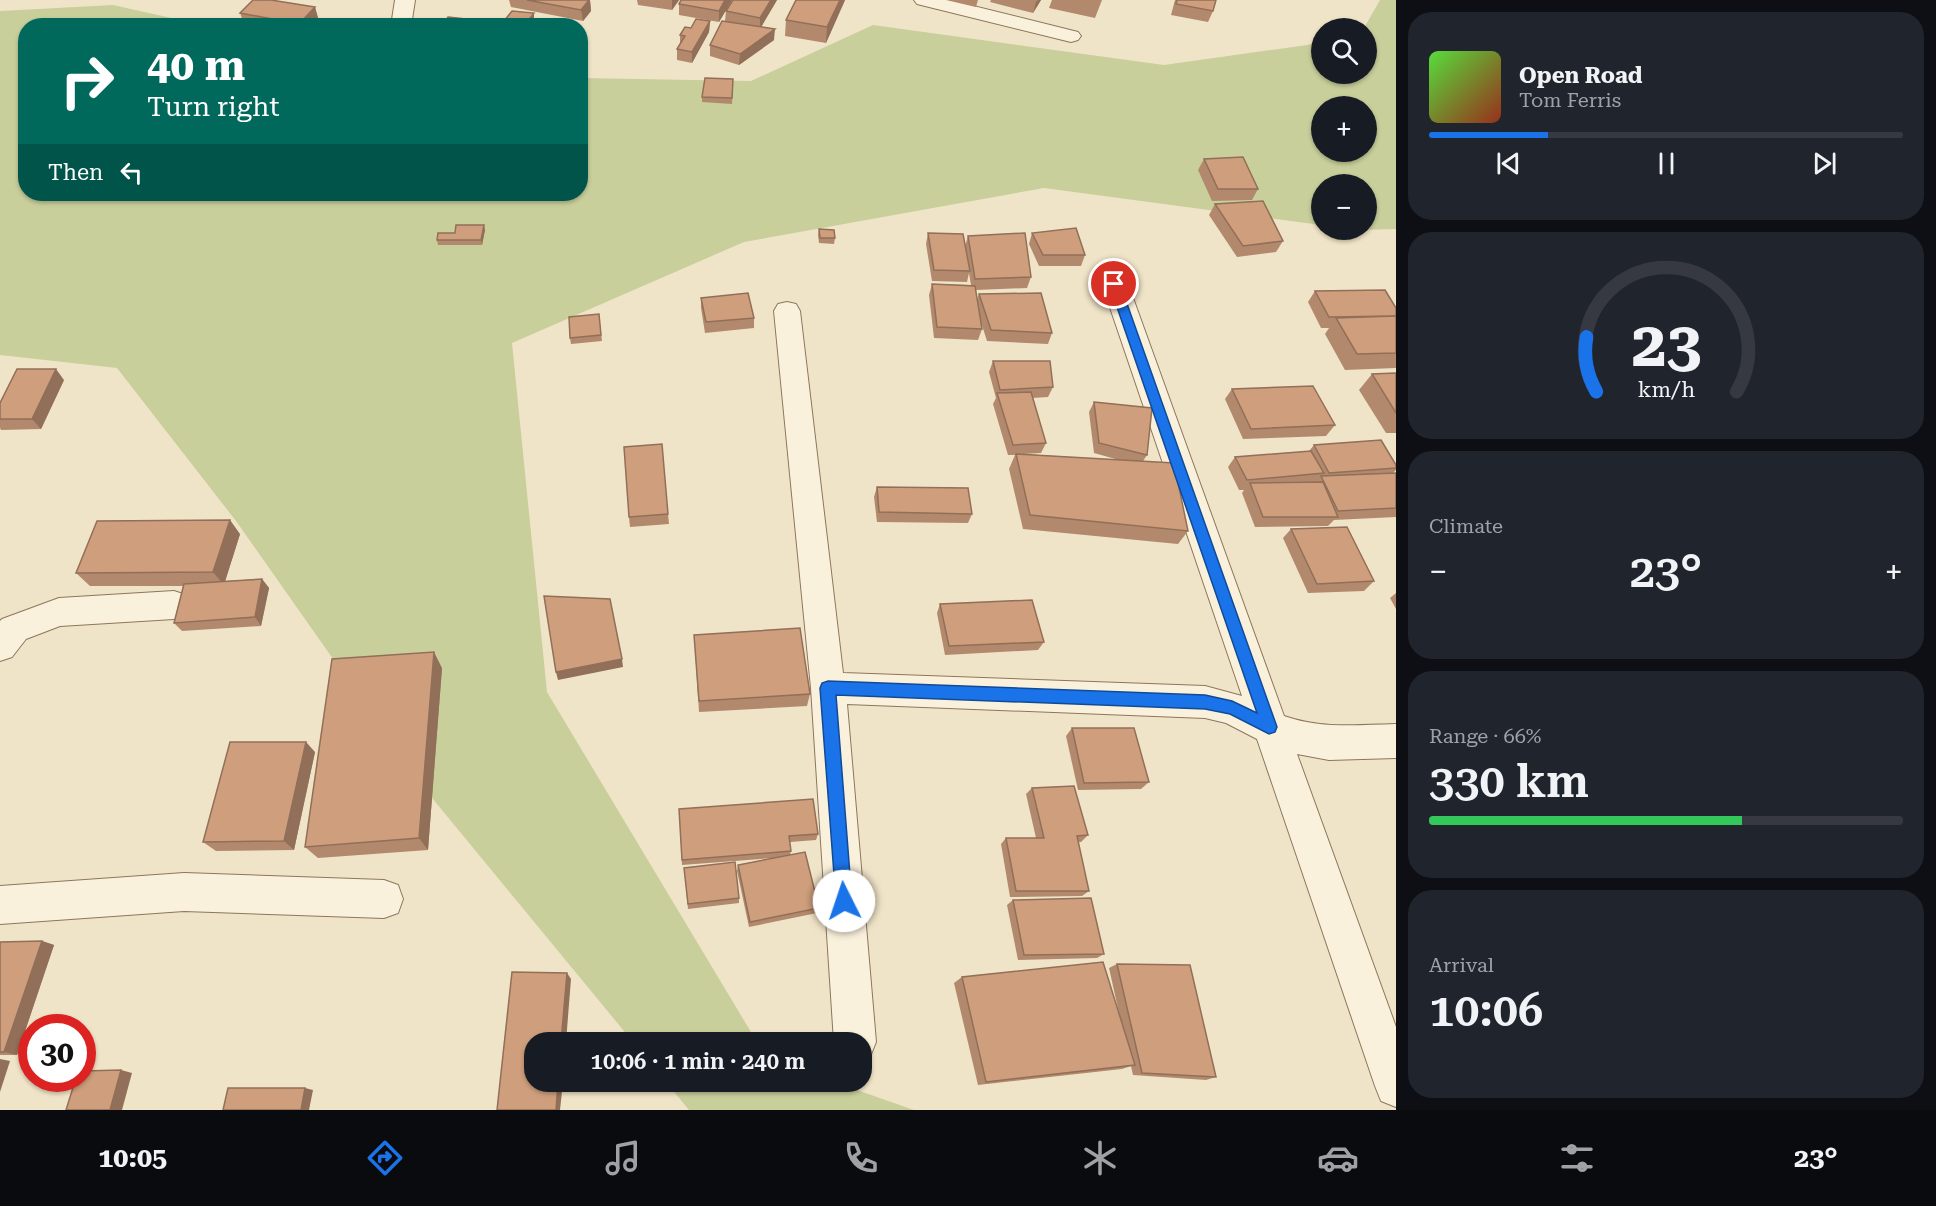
<!DOCTYPE html>
<html lang="en">
<head>
<meta charset="utf-8">
<style>
  body { margin:0; font-family:"Roboto Serif",serif; background:#20242c; color:#f1f3f6; height:100vh; display:flex; flex-direction:column; font-size:22px; white-space:nowrap }
  * { box-sizing:border-box; margin:0 }
  p { font-size:20px; color:#9ea1a6 }
  .icon { flex:none; width:33px; height:33px; fill:none; stroke:currentColor; stroke-width:2; stroke-linecap:round; stroke-linejoin:round }
  .map { position:relative; flex:1; overflow:hidden }
  .sheet { display:flex; flex-direction:column; gap:12px; padding:12px; background:#0d0f14; width:540px }
  .sheet>* { flex:none }
  .top-card { position:absolute; left:18px; top:18px; width:570px; height:183px; border-radius:24px; box-shadow:0 2px 4px #0004; background:#00695c; color:#fff; overflow:hidden }
  .tools { position:absolute; left:1311px; top:18px; display:grid; gap:12px }
  .tools a { display:grid; place-items:center; width:66px; height:66px; border-radius:50%; background:#171b24; box-shadow:0 2px 4px #0004; font-size:30px }
  .speed { position:absolute; left:18px; top:1014px; display:flex; gap:12px; font-size:30px; font-weight:700; text-align:center }
  .speed>* { display:grid; place-content:center; width:78px; height:78px; border-radius:50%; background:#171b24; box-shadow:0 2px 4px #0004; line-height:1 }
  .speed .limit { border:9px solid #d22; background:#fff; color:#111 }
  .pin { position:absolute; display:grid; place-items:center; width:51px; height:51px; color:#fff; margin:-26px; border:3px solid #fff; border-radius:50%; box-shadow:0 2px 6px #0007 }
  .me { position:absolute; width:66px; margin:-33px; rotate:356deg; stroke-linejoin:round; filter:drop-shadow(0 0 4px #0008) }
  .turn { display:flex; align-items:center; gap:21px; height:126px; padding:0 30px; font-size:27px }
  .turn .icon { width:78px; height:78px; stroke-width:2.5 }
  .turn b { display:block; font-size:42px; line-height:51px }
  .then { display:flex; align-items:center; height:57px; padding:0 30px; background:#0003; gap:12px; font-size:22px }
  .big { font-size:45px; font-weight:600; line-height:1.1 }
  .sheet .widget { flex:1; display:flex; flex-direction:column; justify-content:center; gap:9px; min-width:0; padding:0 21px; border-radius:24px; background:#20242c }
  .sheet .dial { align-items:center; gap:0 }
  .dial svg { height:156px; overflow:visible; fill:none; stroke:#363941; stroke-width:7; stroke-linecap:round; text-anchor:middle }
  .dial text { fill:#f1f3f6; stroke:none }
  .song { display:flex; align-items:center; gap:18px }
  .cover { width:72px; height:72px; border-radius:9px; background:linear-gradient(135deg,hsl(110 70% 55%),hsl(10 70% 35%)) }
  .played { height:6px; border-radius:3px; background:linear-gradient(90deg,#1a73e8 25%,#363941 25%) }
  .keys { display:flex; justify-content:space-around; direction:ltr }
  .heat { display:flex; justify-content:space-between; align-items:center; font-size:33px; direction:ltr }
  .charge { height:9px; border-radius:4px; background:linear-gradient(90deg,#34c759 66%,#363941 0) }
  .trip { position:absolute; left:524px; top:1032px; width:348px; height:60px; border-radius:24px; background:#171b24; box-shadow:0 2px 4px #0004; font-weight:600; line-height:60px; text-align:center }
  .menu { display:flex; height:96px; justify-content:space-around; align-items:center; background:#090b0e; color:#9ea1a6 }
  .menu .icon { width:42px; height:42px }
  .menu .active { color:#1a73e8 }
  .menu b { font-size:27px; color:#f1f3f6 }
  main { display:flex; flex:1; min-height:0 }
  .map>svg:first-child { display:block }
  .green { fill:#c9cf9b; fill-rule:evenodd }
  .lines { fill:none; stroke-linecap:round; stroke-linejoin:round }
  .minor-casing { stroke:#8d765c; stroke-width:2 }
  .minor { fill:#faf1dc; fill-rule:evenodd }
  .wall { fill:#b2896c }
  .shaded-wall { fill:#916f58 }
  .building { fill:#cf9f7d; stroke:#916f58; stroke-width:1.5 }
  .route { fill:#1a73e8; stroke:#114b97; stroke-width:1.5 }
</style>
</head>
<body>
<main>
<div class="map">
<svg width="1396" height="1110" viewBox="0 0 1396 1110">
  <rect width="100%" height="100%" fill="#f0e4c8"/>
  <g class="green">
    <path d="M1380,0h16v229l-37,1h7v-46h-44l-1,41 -277,-37 -300,54 -232,101 35,349 210,350h-124l-210,-255 -187,-266 -119,-153 -117,-13v-344l113,-6 90,20 -177,1v168h554l1,-116 170,3 122,-56 291,40 157,-22 1,31h44v-46h-2zM1322,106h44v46h-44z"/>
    <path d="M666,1082h168l80,28h-225z"/>
  </g>
  <g class="lines">
    <g class="minor-casing">
      <g id="minor">
        <path d="M395,0h20l-4,26h-20z"/>
        <path d="M914,0h35l129,32 3,4 -3,4 -7,2 -154,-38z"/>
        <path d="M1115,275l9,3 4,6 156,432c37,13 73,9 112,8v34l-67,2 -32,-6 99,273v80l-15,-6 -6,-15 -118,-347 -31,-16 -21,-5 -358,-14 29,338 -6,15 -9,3v-18h-27l-23,-354 -37,-377 4,-7 9,-2 9,2 4,7 43,362 362,13 37,10 -140,-412 4,-6z"/>
        <path d="M174,591l12,4 4,10 -4,10 -12,4 -114,7 -34,13 -14,18 -12,4v-40l2,-2 57,-21z"/>
        <path d="M184,873l200,7 14,5 5,14 -5,14 -14,5 -200,-7 -184,13v-38z"/>
      </g>
    </g>
    <use href="#minor" class="minor"/>
  </g>
  <g class="wall">
    <path d="M509,0h81l1,11 -8,10 -72,-14z"/>
    <path d="M637,0h42l-7,10 -34,-5z"/>
    <path d="M681,0h51l-13,22 -40,-7v-11z"/>
    <path d="M733,0h44l-16,27 13,13 -35,25 -29,-9v-11l15,-24 1,-10z"/>
    <path d="M796,0h49l-19,43 -41,-7 1,-16z"/>
    <path d="M946,0h32l-2,7z"/>
    <path d="M991,0h50l-8,13 -43,-11z"/>
    <path d="M1052,0h50l-7,18 -46,-10z"/>
    <path d="M1175,0h41l-3,11 -5,11 -37,-7z"/>
    <path d="M315,7l3,11 -6,8h-60l-8,-2 -4,-11z"/>
    <path d="M710,21l-1,11 -17,31 -15,-3v-11l3,-5v-9l11,-7z"/>
    <path d="M733,79l-1,25 -30,-2v-5z"/>
    <path d="M1204,159l54,30 -6,11 -40,1 -14,-31z"/>
    <path d="M1215,204l68,37 -7,11 -39,5 -28,-42z"/>
    <path d="M819,229l16,9 -1,6 -15,-1 -1,-8z"/>
    <path d="M485,230l-3,15h-44l-1,-5 18,-7z"/>
    <path d="M928,233l37,13 3,-10 63,41 -4,11 -51,2 1,9 2,-5 73,39 -4,11 -61,-3 -7,-22 2,10 -4,11 -44,-2 -5,-43 3,-11 39,1 -2,-12 -2,9 -35,-1 -6,-37z"/>
    <path d="M1032,233l53,22 -4,11h-42l-10,-22z"/>
    <path d="M1315,291l81,17v60l-51,2 -20,-36 4,-6h-8l-13,-26z"/>
    <path d="M701,298l53,20v10l-49,5 -4,-25z"/>
    <path d="M599,314l3,27 -31,3 -1,-6z"/>
    <path d="M993,361l60,26 -5,10 -16,1 14,45 -5,10 -17,1 95,6 -25,-7 -5,-41 5,-10 53,53 -4,6 45,70 -10,13 -155,-15 -14,-60 6,-14h-7l-15,-51 3,-6 -7,-26z"/>
    <path d="M1396,373v60h-10l-27,-43 13,-16z"/>
    <path d="M64,380l-23,49 -40,1 -1,-2v-25z"/>
    <path d="M1232,389l103,36 -9,11 -83,3 -18,-40z"/>
    <path d="M1314,445l82,23v2l-3,3h3v44l-62,3 -6,6 -73,1 -13,-34 2,-3h-5l-11,-23 7,-10 74,-6z"/>
    <path d="M877,487l95,27 -4,9 -91,-1 -3,-25z"/>
    <path d="M668,514l1,10 -39,3 -1,-10z"/>
    <path d="M1291,529l83,52 -10,10 -56,2 -25,-55z"/>
    <path d="M240,534l-15,47 37,-2 7,9 -8,38 -79,5 -8,-8 9,-37h-93l-14,-13z"/>
    <path d="M1396,593v16l-6,-11z"/>
    <path d="M940,604l104,38 -6,8 -93,5 -8,-42z"/>
    <path d="M694,635l116,59 -3,12 -108,6z"/>
    <path d="M442,668l-14,182 -110,8 -13,-11z"/>
    <path d="M1072,728l77,54 -8,7 -63,1 -12,-54z"/>
    <path d="M315,752l-21,98 -78,1 -13,-9z"/>
    <path d="M1032,788l56,47 -7,7h-3l11,49 -7,5 -72,1 -9,-53 5,-6h30l-10,-44z"/>
    <path d="M679,809l139,25 -2,6 -26,2 1,9 -1,4 29,53 -2,5 -68,14 -12,-56 1,-6 35,-7 -91,7z"/>
    <path d="M684,868l55,30v5l-51,6z"/>
    <path d="M1013,900l91,54 -7,4 -79,2 -11,-55z"/>
    <path d="M42,941l12,4 -37,110h-17v-113z"/>
    <path d="M1117,964l99,113 -10,3 -73,-5 -2,-9 -9,3 -144,16 -24,-102 8,-6 159,45 -12,-54z"/>
  </g>
  <g class="shaded-wall">
    <path d="M590,0l1,11 -8,10 -2,-11z"/>
    <path d="M672,0h7l-7,10z"/>
    <path d="M725,0h7l-13,22v-11z"/>
    <path d="M771,0h6l-17,29v-11z"/>
    <path d="M840,0h5l-19,43 1,-16z"/>
    <path d="M1038,0h3l-8,13 3,-11z"/>
    <path d="M315,7l3,11 -6,8h-12l-1,-2z"/>
    <path d="M534,13v6l-4,7h-6z"/>
    <path d="M710,21l-1,11 -17,31v-11z"/>
    <path d="M775,29l-1,11 -35,25 1,-11z"/>
    <path d="M484,225l1,5 -3,15 -1,-5z"/>
    <path d="M56,369l8,11 -23,49 -9,-10z"/>
    <path d="M230,520l10,14 -16,51 -11,-13z"/>
    <path d="M262,579l7,9 -8,38 -6,-9z"/>
    <path d="M434,652l8,16 -14,182 -9,-12z"/>
    <path d="M622,659l1,8 -65,13 -2,-8z"/>
    <path d="M306,742l9,10 -21,98 -10,-9z"/>
    <path d="M42,941l12,4 -37,110 -13,-3z"/>
    <path d="M567,973l4,6 -5,63h-5z"/>
    <path d="M0,1059l10,2 -10,31z"/>
    <path d="M121,1070l11,3 -10,37h-12z"/>
    <path d="M558,1082h5l-3,28h-4z"/>
    <path d="M305,1088l8,2 -4,20h-8z"/>
  </g>
  <g class="building">
    <path d="M253,0h18l44,7 -16,17 -59,-11z"/>
    <path d="M527,0h62l-8,10z"/>
    <path d="M681,0h44l-6,11 -40,-7z"/>
    <path d="M733,0h38l-11,18 -34,-7z"/>
    <path d="M796,0h44l-13,27 -41,-7z"/>
    <path d="M1177,0h39l-3,11 -37,-7z"/>
    <path d="M512,11l22,2 -10,13h-24z"/>
    <path d="M448,17l37,4 -3,5h-39z"/>
    <path d="M696,19l14,2 -18,31 -15,-3 8,-13 -5,-1 5,-8 6,1z"/>
    <path d="M722,21l53,8 -35,25 -30,-9z"/>
    <path d="M705,78l28,1 -1,19 -30,-1z"/>
    <path d="M1243,157l15,32h-40l-14,-30z"/>
    <path d="M1263,201l20,40 -40,5 -28,-42z"/>
    <path d="M456,225h28l-3,15h-44l1,-7h17z"/>
    <path d="M1076,228l9,27h-42l-11,-22z"/>
    <path d="M819,229l15,1 1,8h-15z"/>
    <path d="M928,233l35,1 7,37 -36,-1z"/>
    <path d="M1025,233l6,44 -56,2 -7,-43z"/>
    <path d="M932,284l43,2 7,43 -45,-2z"/>
    <path d="M1385,290l11,18v8l-67,1 -14,-26z"/>
    <path d="M748,293l6,25 -48,4 -5,-24z"/>
    <path d="M1041,293l11,40 -61,-3 -12,-36z"/>
    <path d="M599,314l2,21 -31,3 -1,-21z"/>
    <path d="M1396,316v37l-39,1 -21,-36z"/>
    <path d="M993,361h57l3,26 -53,3z"/>
    <path d="M17,369h39l-24,50h-32v-16z"/>
    <path d="M1396,373v40l-24,-39z"/>
    <path d="M1313,386l22,39 -84,4 -19,-40z"/>
    <path d="M1031,392l15,51 -33,2 -16,-52z"/>
    <path d="M1094,402l58,6 -5,47 -48,-12z"/>
    <path d="M1381,440l15,25v3l-67,5 -15,-28z"/>
    <path d="M662,444l6,70 -39,3 -5,-70z"/>
    <path d="M1311,451l13,22 -77,7 -12,-23z"/>
    <path d="M1016,454l158,9 14,68 -158,-16z"/>
    <path d="M1396,473v35l-58,3 -17,-35z"/>
    <path d="M1323,482l15,35h-75l-13,-34z"/>
    <path d="M877,487l91,1 4,26 -93,-2z"/>
    <path d="M230,520l-17,52 -137,1 21,-52z"/>
    <path d="M1347,527l27,54 -57,3 -26,-55z"/>
    <path d="M262,579l-7,38 -81,6 10,-39z"/>
    <path d="M544,596l66,3 12,60 -66,13z"/>
    <path d="M1032,600l12,42 -95,4 -9,-42z"/>
    <path d="M800,628l10,66 -111,7 -5,-66z"/>
    <path d="M434,652l-15,186 -114,9 27,-188z"/>
    <path d="M1072,728h62l15,54 -65,1z"/>
    <path d="M230,742h76l-22,99 -81,1z"/>
    <path d="M1074,786l14,49 -11,1 12,55h-73l-10,-53h38l-12,-50z"/>
    <path d="M813,799l5,35 -29,2 2,15 -109,9 -3,-51z"/>
    <path d="M805,852l14,56 -69,14 -12,-57z"/>
    <path d="M735,862l4,36 -51,6 -4,-36z"/>
    <path d="M1091,898l13,56 -80,1 -11,-55z"/>
    <path d="M42,941l-38,111h-4v-110z"/>
    <path d="M1103,962l32,103 -149,17 -24,-105z"/>
    <path d="M1117,964l73,1 26,112 -74,-4z"/>
    <path d="M512,972l55,1 -6,69h-27v40h24l-2,28h-59z"/>
    <path d="M121,1070l-11,40h-44l10,-32h6v-7z"/>
    <path d="M228,1088h77l-4,22h-78z"/>
  </g>
  <path class="route" d="M1114,280l6,4 157,443 -2,5 -6,2 -39,-20 -25,-5 -369,-14 16,206 -2,6 -6,2 -6,-2 -2,-6 -16,-213 2,-5 6,-2 377,14 27,6 25,12 -148,-429z"/>
</svg>
<div class="tools">
<a><svg class="icon" aria-label="search" viewBox="0 0 24 24"><circle cx="10" cy="10" r="6"/><path d="M15 15l6 6"/></svg></a>
<a>+</a>
<a>−</a>
</div>
<div class="speed"><div class="limit">30</div></div>
<div class="pin" style="left:1114px;top:284px;background:#d93025"><svg class="icon" aria-label="arrive" viewBox="0 0 24 24"><path d="M6 21V4h12l-3 4 3 4H6"/></svg></div>
<svg class="me" style="left:844px;top:901px" viewBox="-20 -20 40 40"><circle r="19" fill="#fff"/><path d="M0-13L10 11 0 6-10 11z" fill="#1a73e8"/></svg>
<div class="trip">10:06 · 1 min · 240 m</div>
<div class="top-card">
<div class="turn"><svg class="icon" aria-label="right" viewBox="0 0 24 24"><path d="M7 20v-9h11M14 6l5 5-5 5"/></svg><div><b>40 m</b>Turn right</div></div>
<div class="then">Then<svg class="icon" aria-label="left" viewBox="0 0 24 24"><path d="M17 20v-9H6M10 6l-5 5 5 5"/></svg></div>
</div>
</div>
<section class="sheet">
<div class="widget">
<div class="song"><i class="cover"></i><div><b>Open Road</b><p>Tom Ferris</p></div></div>
<div class="played"></div>
<div class="keys"><svg class="icon" aria-label="previous" viewBox="0 0 24 24"><path d="M18 5L8 12l10 7zM5 5v14"/></svg><svg class="icon" aria-label="pause" viewBox="0 0 24 24"><path d="M8 5v14M16 5v14"/></svg><svg class="icon" aria-label="next" viewBox="0 0 24 24"><path d="M6 5l10 7-10 7zM19 5v14"/></svg></div>
</div>
<div class="widget dial"><svg viewBox="0 0 100 80">
<path d="M14 69A42 42 0 1 1 86 69"/>
<path d="M14 69A42 42 0 0 1 9 41" stroke="#1a73e8"/>
<text x="50" y="56" font-size="32" font-weight="700">23</text>
<text x="50" y="72" font-size="11">km/h</text>
</svg></div>
<div class="widget"><p>Climate</p>
<div class="heat"><a>−</a><b class="big">23°</b><a>+</a></div>
</div>
<div class="widget"><p>Range · 66%</p><b class="big">330 km</b><div class="charge"></div></div>
<div class="widget"><p>Arrival</p><b class="big">10:06</b></div>
</section>
</main>
<nav class="menu">
<b>10:05</b>
<svg class="icon active" aria-label="directions" viewBox="0 0 24 24"><path d="M12 3l9 9-9 9-9-9zM9 14v-3h6M13 9l2 2-2 2"/></svg>
<svg class="icon" aria-label="music" viewBox="0 0 24 24"><path d="M9 18V5l10-2v13"/><circle cx="6" cy="18" r="3"/><circle cx="16" cy="16" r="3"/></svg>
<svg class="icon" aria-label="phone" viewBox="0 0 24 24"><path d="M5 4h4l2 5-3 2q2 4 5 5l2-3 5 2v4C11 20 4 13 5 4z"/></svg>
<svg class="icon" aria-label="climate" viewBox="0 0 24 24"><path d="M12 3v18M4 7l16 10M4 17L20 7"/></svg>
<svg class="icon" aria-label="car" viewBox="0 0 24 24"><path d="M5 17H2v-5l4-1 3-4h7l3 4 3 1v5h-3M9 17h6M6 11h13"/><circle cx="7" cy="17" r="2"/><circle cx="17" cy="17" r="2"/></svg>
<svg class="icon" aria-label="filters" viewBox="0 0 24 24"><path d="M4 7h16M4 17h16"/><circle cx="9" cy="7" r="2"/><circle cx="15" cy="17" r="2"/></svg>
<b>23°</b>
</nav>
</body>
</html>
